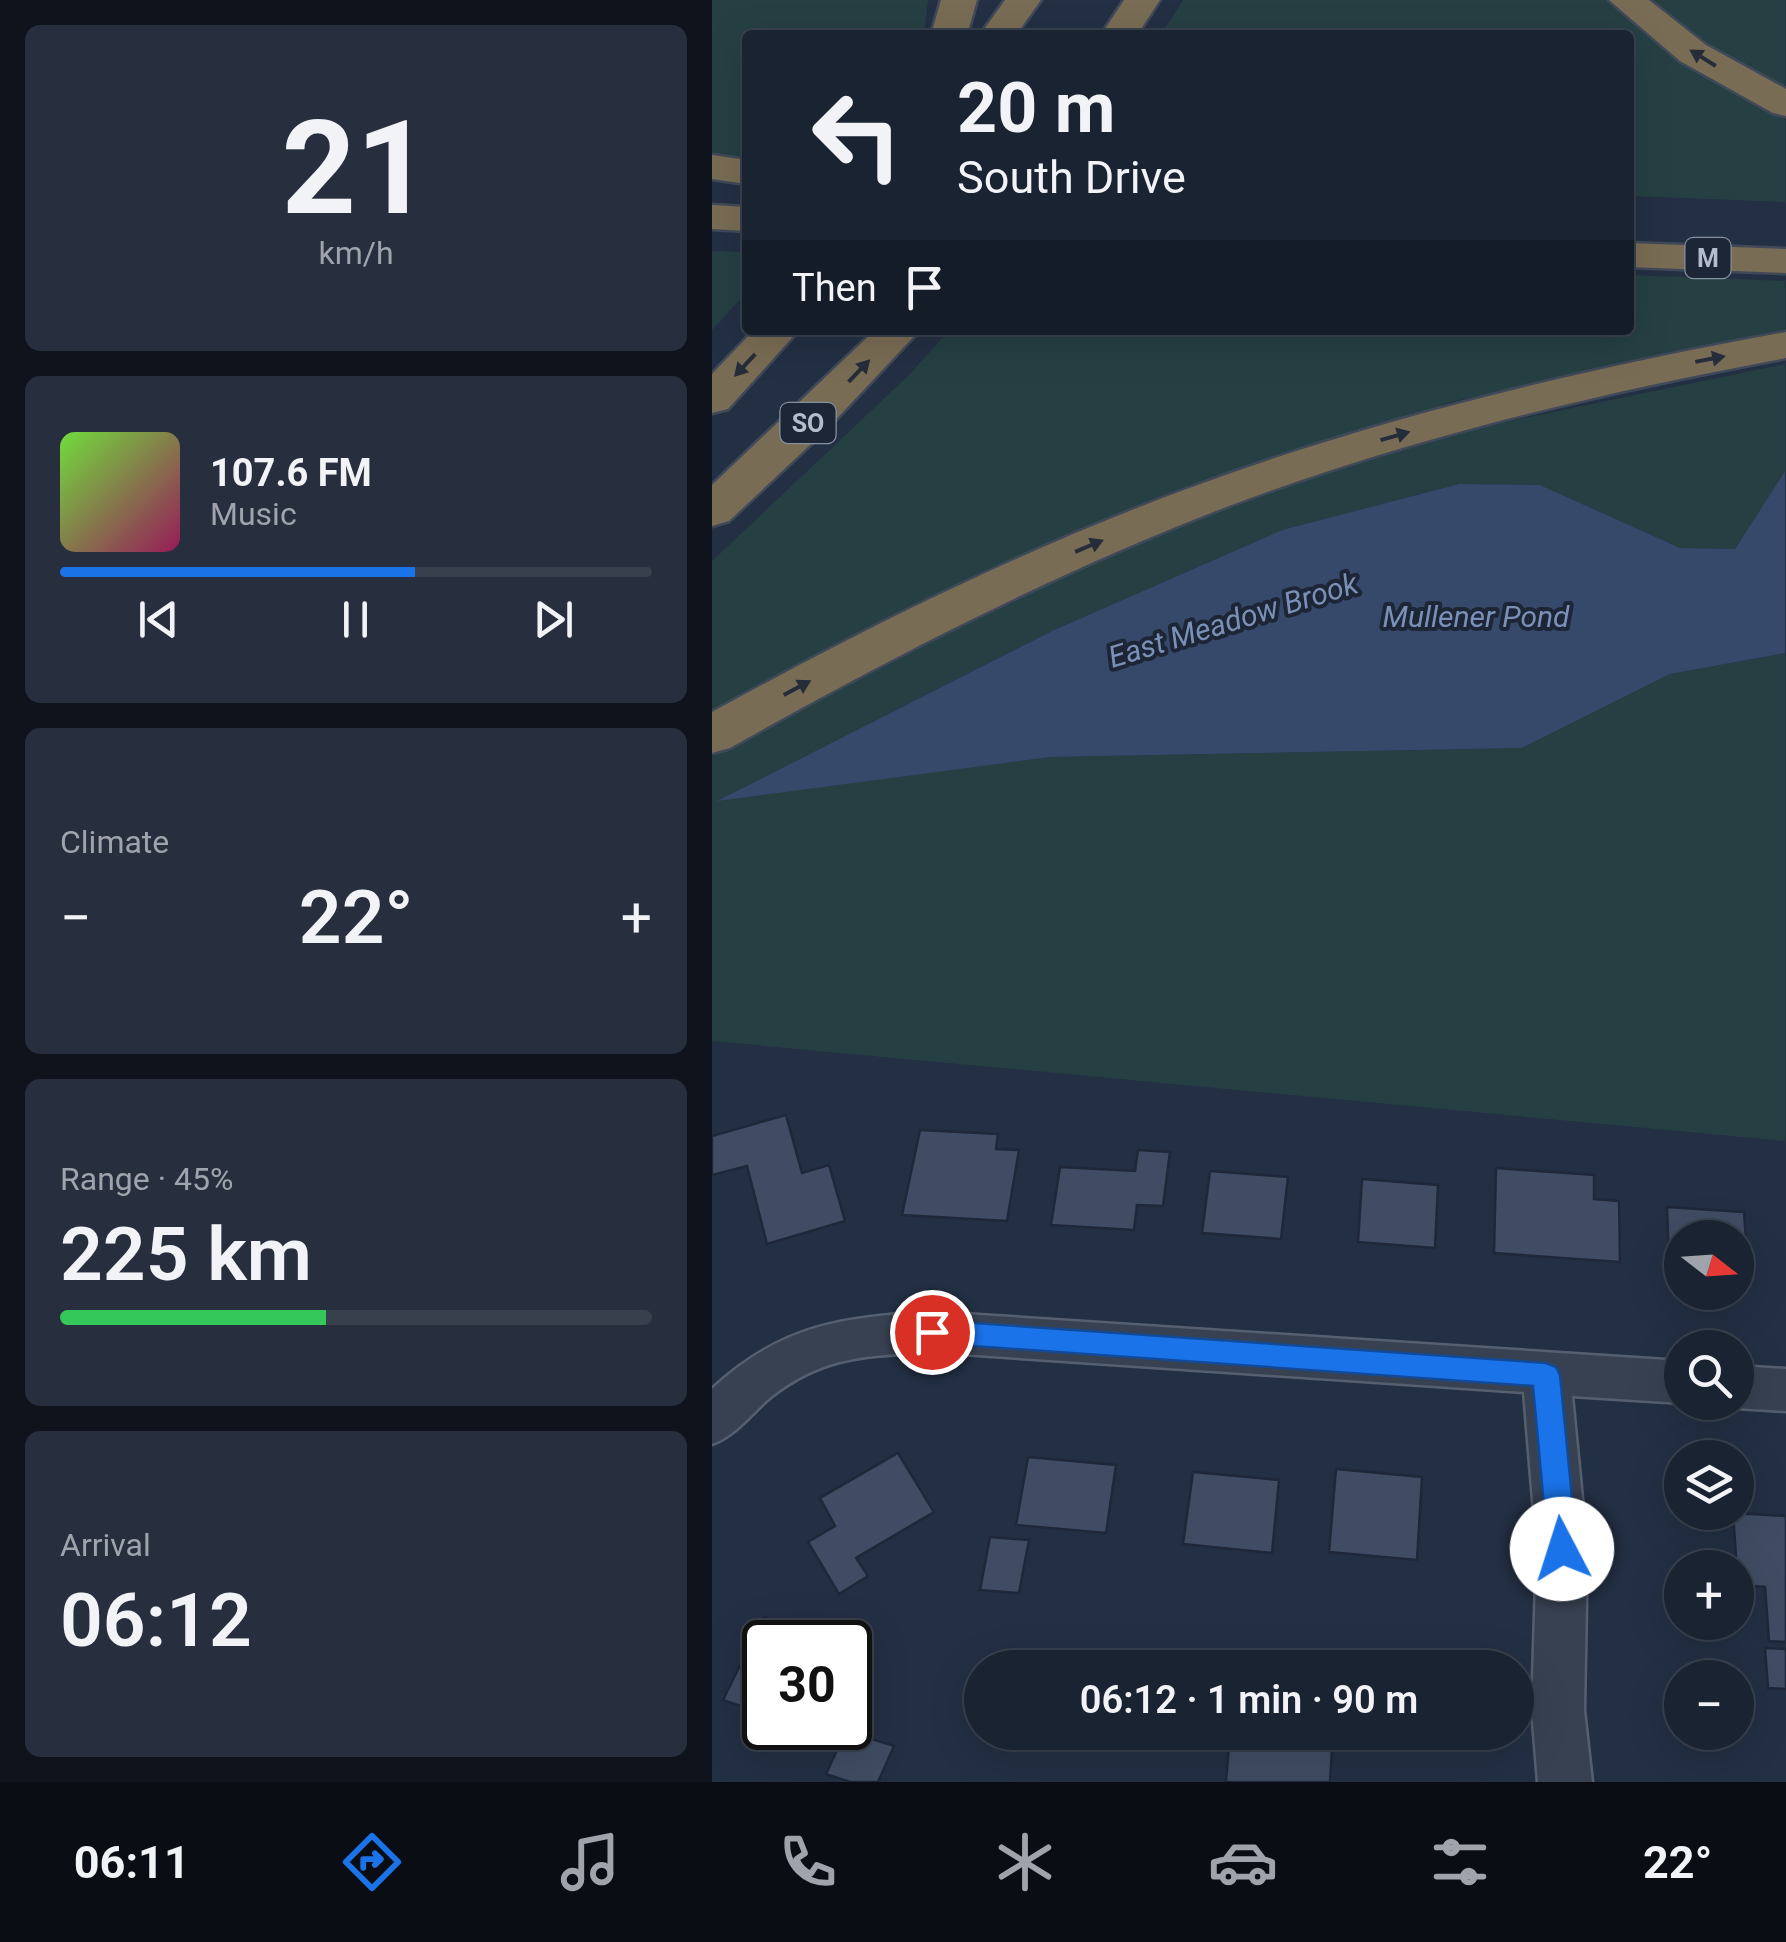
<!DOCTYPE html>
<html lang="en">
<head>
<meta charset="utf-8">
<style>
  body { margin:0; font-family:Roboto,sans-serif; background:#272f3e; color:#f1f3f6; height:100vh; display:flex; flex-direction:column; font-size:38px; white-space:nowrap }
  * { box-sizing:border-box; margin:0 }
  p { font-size:32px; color:#9fa4ac }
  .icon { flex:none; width:55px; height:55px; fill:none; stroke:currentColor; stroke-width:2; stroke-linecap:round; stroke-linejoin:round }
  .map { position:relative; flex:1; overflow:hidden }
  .side { display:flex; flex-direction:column; gap:25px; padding:25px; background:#0e131c; width:712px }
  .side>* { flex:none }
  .guide { position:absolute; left:30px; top:30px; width:892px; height:305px; border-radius:10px; box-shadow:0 10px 40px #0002,0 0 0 2px #38404d; background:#1a2332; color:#f1f3f6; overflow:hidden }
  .needle { width:65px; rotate:107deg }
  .buttons { position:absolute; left:952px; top:1220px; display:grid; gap:20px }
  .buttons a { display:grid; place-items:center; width:90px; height:90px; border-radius:50%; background:#1a2332; box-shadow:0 10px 40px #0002,0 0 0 2px #38404d; font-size:50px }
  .speed { position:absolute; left:30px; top:1620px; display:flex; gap:20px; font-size:50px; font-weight:700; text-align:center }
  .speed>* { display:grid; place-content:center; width:130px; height:130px; border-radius:50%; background:#1a2332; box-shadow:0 10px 40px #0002,0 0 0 2px #38404d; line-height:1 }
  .speed .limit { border:5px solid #111; border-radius:15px; background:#fff; color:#111 }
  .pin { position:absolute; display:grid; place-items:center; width:85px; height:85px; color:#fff; margin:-42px; border:5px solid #fff; border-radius:50%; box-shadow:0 2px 10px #0007 }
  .me { position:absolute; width:110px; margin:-55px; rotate:355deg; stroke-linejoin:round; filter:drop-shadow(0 0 8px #0008) }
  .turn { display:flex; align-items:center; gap:35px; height:210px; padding:0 50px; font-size:45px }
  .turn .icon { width:130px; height:130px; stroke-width:2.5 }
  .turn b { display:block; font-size:70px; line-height:85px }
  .then { display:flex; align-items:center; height:95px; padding:0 50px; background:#0003; gap:20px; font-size:38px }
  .big { font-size:75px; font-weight:600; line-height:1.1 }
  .side .card { flex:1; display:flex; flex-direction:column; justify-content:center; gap:15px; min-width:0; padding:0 35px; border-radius:15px; background:#272f3e }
  .side .dial { align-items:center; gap:0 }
  .dial b { font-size:130px; line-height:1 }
  .song { display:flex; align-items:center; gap:30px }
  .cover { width:120px; height:120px; border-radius:15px; background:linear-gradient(135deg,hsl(100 70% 55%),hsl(330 70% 35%)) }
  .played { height:10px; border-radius:5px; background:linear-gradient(90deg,#1a73e8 60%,#38404d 60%) }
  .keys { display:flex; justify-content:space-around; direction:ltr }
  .heat { display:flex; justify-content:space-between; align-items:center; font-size:55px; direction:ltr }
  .charge { height:15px; border-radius:8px; background:linear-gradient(90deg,#34c759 45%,#38404d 0) }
  .trip { position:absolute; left:252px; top:1650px; width:570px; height:100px; border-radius:50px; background:#1a2332; box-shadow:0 10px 40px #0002,0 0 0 2px #38404d; font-weight:600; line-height:100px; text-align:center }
  .tabs { display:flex; height:160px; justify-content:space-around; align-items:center; background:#0a0e14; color:#9fa4ac }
  .tabs .icon { width:70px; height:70px }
  .tabs .on { color:#1a73e8 }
  .tabs b { font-size:45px; color:#f1f3f6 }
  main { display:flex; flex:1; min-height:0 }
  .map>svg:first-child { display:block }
  .green { fill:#253f43 }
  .water { fill:#36496b }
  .building { fill:#404c63; stroke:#1f2839; stroke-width:2.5 }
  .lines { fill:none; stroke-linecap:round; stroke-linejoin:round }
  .minor-casing { stroke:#565f6f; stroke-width:5 }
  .motorway-casing { stroke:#404959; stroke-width:5 }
  .minor { fill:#384152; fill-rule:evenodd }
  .motorway { fill:#796c54; fill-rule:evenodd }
  .oneway { fill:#262d3a }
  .route { fill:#1a73e8; stroke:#114b97; stroke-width:2.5 }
  .labels { text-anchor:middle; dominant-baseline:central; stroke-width:8; stroke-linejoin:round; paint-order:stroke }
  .shield { fill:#1d2637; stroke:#87909f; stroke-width:2.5 }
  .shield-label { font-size:25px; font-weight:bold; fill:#b5bdcc }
  .water-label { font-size:30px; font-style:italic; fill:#7a90b6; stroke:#1d2637 }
</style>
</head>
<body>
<main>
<section class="side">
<div class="card dial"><b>21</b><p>km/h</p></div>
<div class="card">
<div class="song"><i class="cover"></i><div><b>107.6 FM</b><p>Music</p></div></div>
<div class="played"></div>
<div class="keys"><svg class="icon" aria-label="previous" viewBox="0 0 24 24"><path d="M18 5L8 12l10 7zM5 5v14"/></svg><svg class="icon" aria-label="pause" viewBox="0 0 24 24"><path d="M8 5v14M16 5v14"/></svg><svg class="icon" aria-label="next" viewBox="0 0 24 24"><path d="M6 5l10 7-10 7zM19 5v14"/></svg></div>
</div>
<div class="card"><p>Climate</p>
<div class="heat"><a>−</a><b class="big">22°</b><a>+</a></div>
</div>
<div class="card"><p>Range · 45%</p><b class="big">225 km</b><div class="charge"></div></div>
<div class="card"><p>Arrival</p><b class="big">06:12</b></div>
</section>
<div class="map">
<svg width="1074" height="1782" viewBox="0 0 1074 1782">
  <rect width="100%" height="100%" fill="#232f43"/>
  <g class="green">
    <path d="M0,0h216l-4,35h-177v127l-35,-2z"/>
    <path d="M471,0h427l57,50 118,69v83l-155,-6v-161h-469z"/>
    <path d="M932,0h141v93l-51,-24z"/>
    <path d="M0,251l35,1v40l-35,38z"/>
    <path d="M918,275l155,6v57l-141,21 -193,43 -267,92 -472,224v-157l198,-187 39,-44h681z"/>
    <path d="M1073,364v107l-50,78 -55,-1 -140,-63 -81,-1 -177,46 -230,101 -331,168 330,-42 471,-9 148,-74 115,-21v488l-1073,-100v-285l63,-37 248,-127 213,-88 211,-70z"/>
  </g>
  <path class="water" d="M1073,471v182l-115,21 -148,74 -471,9 -334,44 335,-170 230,-101 177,-46 81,1 140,63 55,1z"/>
  <g class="building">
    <path d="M74,1115l16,58 27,-8 16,56 -78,23 -20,-78 -35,9v-39z"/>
    <path d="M208,1130l78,4 -2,15 23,1 -12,71 -105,-6z"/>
    <path d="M426,1150l32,2 -7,54 -26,-1 -3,25 -83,-5 9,-58 75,4z"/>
    <path d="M784,1168l98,7v24l25,2 1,61 -126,-9z"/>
    <path d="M498,1171l78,6 -7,62 -79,-6z"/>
    <path d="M650,1179l76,6 -3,63 -77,-6z"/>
    <path d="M955,1207l77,5 4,57 -11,-1v-30h-55v27l-13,-1z"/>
    <path d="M186,1453l36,59 -78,46 12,18 -29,18 -31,-52 27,-16 -15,-28z"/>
    <path d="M316,1457l88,8 -10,68 -90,-8z"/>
    <path d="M624,1469l86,8 -5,83 -88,-8z"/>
    <path d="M481,1472l86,8 -7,73 -89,-9z"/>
    <path d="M1021,1513l53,3v126l-17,-1 -4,-54 -27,-2z"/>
    <path d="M278,1537l39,3 -10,53 -39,-3z"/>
    <path d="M52,1617l77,25h-77v72l-41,-14z"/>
    <path d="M138,1645l14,5 -14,32z"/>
    <path d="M1053,1648l21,1v40l-18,-1z"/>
    <path d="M452,1658l58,4v6h-59z"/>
    <path d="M134,1731l48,15 -16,36h-28l-24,-8z"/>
    <path d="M518,1732h103l-3,50h-104z"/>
  </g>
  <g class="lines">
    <g class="minor-casing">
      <g id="minor">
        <path d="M220,1312l750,49v42l-110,-7 15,153 -3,161 8,72h-54l-6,-72 5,-161 -13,-157 -592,-40c-64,4 -107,3 -160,44 -21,17 -35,39 -60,48v-55c69,-64 130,-72 220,-77z"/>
        <path d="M1025,1366l49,3v42l-49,-3 -16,-6h16z"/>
      </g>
    </g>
    <g class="motorway-casing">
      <g id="motorway">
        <path d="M229,0h36l-10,35h-36z"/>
        <path d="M293,0h36l-25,35h-36z"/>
        <path d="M412,0h36l-23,35h-36z"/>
        <path d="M897,0h40l57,45 80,44v27l-13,-3 -93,-52z"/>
        <path d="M0,155l35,5v24l-35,-5z"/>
        <path d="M0,205l35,2v24l-35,-2z"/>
        <path d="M918,243l156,6v24l-156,-6z"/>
        <path d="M42,330h45l-71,79 -16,4v-39z"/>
        <path d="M163,330h45l-94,100 -97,91 -17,5v-41z"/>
        <path d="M1074,332v26c-192,36 -382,81 -565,151 -170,66 -332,149 -491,239l-18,5v-41c155,-85 314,-164 480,-225 192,-71 392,-118 594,-155z"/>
      </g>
    </g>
    <use href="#minor" class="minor"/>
    <use href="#motorway" class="motorway"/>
  </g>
  <defs><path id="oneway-solid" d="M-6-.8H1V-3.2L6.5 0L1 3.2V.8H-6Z" transform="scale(2.5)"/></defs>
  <g class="oneway">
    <use href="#oneway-solid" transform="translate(991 58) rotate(-148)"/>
    <use href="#oneway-solid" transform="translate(998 359) rotate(-11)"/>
    <use href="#oneway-solid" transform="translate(33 365) rotate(133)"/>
    <use href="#oneway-solid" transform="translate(147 371) rotate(-46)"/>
    <use href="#oneway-solid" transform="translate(683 436) rotate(-16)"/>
    <use href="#oneway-solid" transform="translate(377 546) rotate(-23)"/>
    <use href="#oneway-solid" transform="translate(85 688) rotate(-28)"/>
  </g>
  <path class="route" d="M220,1320l614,43 10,4 4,8 17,174 -5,9 -10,4 -10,-4 -4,-9 -15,-163 -601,-43 -9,-3 -4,-8 4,-8z"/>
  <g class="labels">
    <g class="shield">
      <rect x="973.5" y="238" width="45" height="40" rx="8"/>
      <rect x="68.5" y="403" width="55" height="40" rx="8"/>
    </g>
    <g class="shield-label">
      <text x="996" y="258">M</text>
      <text x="96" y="423">SO</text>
    </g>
    <g class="water-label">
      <text x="764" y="616">Mullener Pond</text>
      <text transform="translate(521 620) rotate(-17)">East Meadow Brook</text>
    </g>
  </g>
</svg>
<div class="buttons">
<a><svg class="needle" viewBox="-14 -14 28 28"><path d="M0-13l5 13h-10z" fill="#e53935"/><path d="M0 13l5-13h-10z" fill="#9fa4ac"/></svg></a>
<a><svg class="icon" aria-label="search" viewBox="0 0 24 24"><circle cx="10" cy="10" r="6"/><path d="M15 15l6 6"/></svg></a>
<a><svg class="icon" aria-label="layers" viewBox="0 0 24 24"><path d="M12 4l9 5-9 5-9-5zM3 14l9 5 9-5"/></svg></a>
<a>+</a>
<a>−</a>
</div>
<div class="speed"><div class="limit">30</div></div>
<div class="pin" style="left:220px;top:1332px;background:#d93025"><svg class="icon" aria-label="arrive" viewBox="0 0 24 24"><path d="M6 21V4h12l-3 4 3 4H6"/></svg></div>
<svg class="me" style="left:850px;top:1549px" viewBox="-20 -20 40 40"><circle r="19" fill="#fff"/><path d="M0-13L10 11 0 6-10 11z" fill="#1a73e8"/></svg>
<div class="trip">06:12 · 1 min · 90 m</div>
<div class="guide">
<div class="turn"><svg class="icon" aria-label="left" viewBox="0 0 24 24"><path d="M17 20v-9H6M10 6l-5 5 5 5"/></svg><div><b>20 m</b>South Drive</div></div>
<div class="then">Then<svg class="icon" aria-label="arrive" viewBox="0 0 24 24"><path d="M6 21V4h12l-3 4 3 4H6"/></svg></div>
</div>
</div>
</main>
<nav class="tabs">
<b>06:11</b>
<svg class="icon on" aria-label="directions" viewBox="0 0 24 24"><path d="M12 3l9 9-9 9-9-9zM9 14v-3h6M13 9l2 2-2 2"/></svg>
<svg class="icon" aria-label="music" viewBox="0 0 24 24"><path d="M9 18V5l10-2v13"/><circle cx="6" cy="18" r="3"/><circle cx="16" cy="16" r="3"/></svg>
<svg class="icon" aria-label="phone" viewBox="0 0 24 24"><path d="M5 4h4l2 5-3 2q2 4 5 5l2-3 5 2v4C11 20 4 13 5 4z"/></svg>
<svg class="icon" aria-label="climate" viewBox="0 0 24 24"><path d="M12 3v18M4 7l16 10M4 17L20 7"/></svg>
<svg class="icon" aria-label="car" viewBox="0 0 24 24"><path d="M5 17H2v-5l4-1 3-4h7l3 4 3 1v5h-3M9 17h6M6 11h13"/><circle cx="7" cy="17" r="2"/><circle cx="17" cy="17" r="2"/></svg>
<svg class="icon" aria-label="filters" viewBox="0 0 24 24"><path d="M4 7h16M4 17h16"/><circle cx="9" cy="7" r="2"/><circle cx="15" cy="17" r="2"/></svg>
<b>22°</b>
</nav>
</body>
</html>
